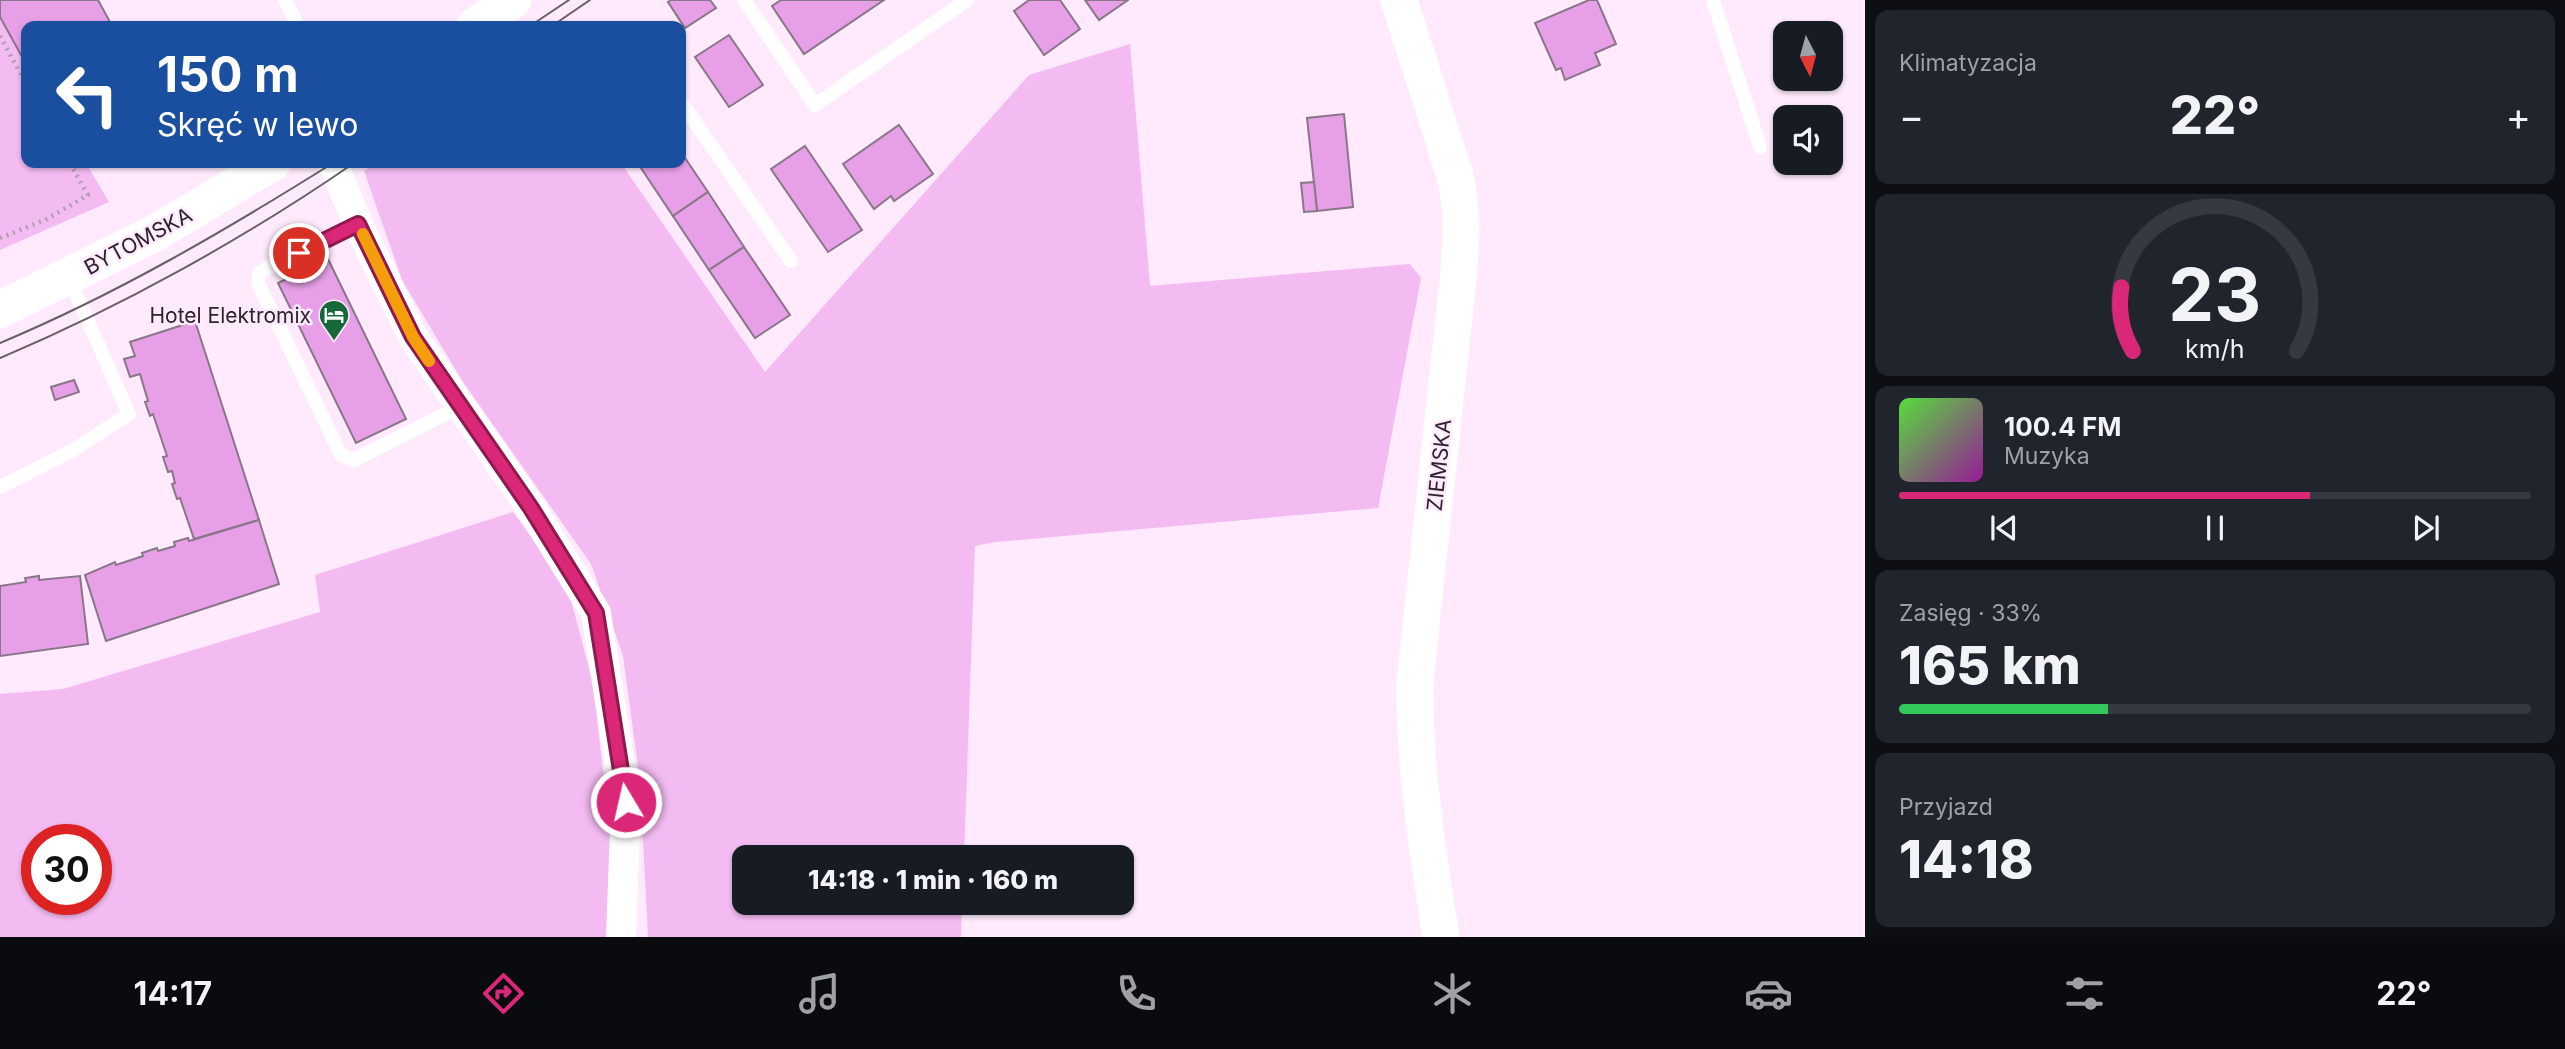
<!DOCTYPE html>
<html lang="pl">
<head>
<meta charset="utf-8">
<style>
  body { margin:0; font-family:Inter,sans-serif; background:#20242c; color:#f1f3f6; height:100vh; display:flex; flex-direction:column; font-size:26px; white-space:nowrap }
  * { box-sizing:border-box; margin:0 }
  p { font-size:23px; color:#9ea1a6 }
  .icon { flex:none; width:38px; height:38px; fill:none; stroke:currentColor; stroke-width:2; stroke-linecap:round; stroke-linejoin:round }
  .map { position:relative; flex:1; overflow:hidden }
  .side { display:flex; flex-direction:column; gap:10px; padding:10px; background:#0d0f14; width:700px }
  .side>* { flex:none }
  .top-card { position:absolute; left:21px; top:21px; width:665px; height:147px; border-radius:14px; box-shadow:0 2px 5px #0004; background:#1a4fa0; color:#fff; overflow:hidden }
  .needle { width:46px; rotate:174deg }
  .fabs { position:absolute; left:1773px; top:21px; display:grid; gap:14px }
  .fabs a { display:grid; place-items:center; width:70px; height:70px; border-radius:14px; background:#171b24; box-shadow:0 2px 5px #0004; font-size:35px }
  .speed { position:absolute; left:21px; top:824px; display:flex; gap:14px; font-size:35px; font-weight:700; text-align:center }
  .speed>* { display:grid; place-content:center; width:91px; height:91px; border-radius:50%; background:#171b24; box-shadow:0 2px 5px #0004; line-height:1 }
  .speed .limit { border:10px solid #d22; background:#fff; color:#111 }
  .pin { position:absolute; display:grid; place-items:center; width:60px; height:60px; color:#fff; margin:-30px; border:4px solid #fff; border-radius:50%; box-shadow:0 2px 7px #0007 }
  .me { position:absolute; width:77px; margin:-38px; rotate:351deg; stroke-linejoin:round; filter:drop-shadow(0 0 5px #0008) }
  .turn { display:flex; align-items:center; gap:24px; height:147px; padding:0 21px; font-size:32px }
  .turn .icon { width:91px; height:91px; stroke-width:2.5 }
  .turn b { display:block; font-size:49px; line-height:60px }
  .big { font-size:52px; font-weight:800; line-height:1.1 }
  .side .tile { flex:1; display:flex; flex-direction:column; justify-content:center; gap:10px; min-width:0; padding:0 24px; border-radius:14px; background:#20242c }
  .side .dial { align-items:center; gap:0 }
  .dial svg { height:182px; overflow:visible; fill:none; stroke:#363941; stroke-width:7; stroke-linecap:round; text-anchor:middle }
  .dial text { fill:#f1f3f6; stroke:none }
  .song { display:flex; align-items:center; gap:21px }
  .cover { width:84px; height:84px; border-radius:10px; background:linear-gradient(135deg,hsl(110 70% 55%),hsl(300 70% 35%)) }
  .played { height:7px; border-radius:4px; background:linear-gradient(90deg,#db2777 65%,#363941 65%) }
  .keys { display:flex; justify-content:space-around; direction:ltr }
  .heat { display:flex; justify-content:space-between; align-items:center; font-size:38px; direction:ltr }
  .charge { height:10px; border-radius:5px; background:linear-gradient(90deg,#34c759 33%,#363941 0) }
  .trip { position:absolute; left:732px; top:845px; width:402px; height:70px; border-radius:14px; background:#171b24; box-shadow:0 2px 5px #0004; font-weight:800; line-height:70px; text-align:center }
  .tab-bar { display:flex; height:112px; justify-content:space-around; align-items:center; background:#090b0e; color:#9ea1a6 }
  .tab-bar .icon { width:49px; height:49px }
  .tab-bar .selected { color:#db2777 }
  .tab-bar b { font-size:32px; color:#f1f3f6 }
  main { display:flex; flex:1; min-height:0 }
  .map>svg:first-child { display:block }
  .green { fill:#f3bbf2; fill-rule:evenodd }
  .building { fill:#e7a0e7; stroke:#897688; stroke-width:2 }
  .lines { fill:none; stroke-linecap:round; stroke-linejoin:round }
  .path { stroke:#ae9ead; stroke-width:4.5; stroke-dasharray:2 5; stroke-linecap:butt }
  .service { stroke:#fff; stroke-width:14 }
  .minor { stroke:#fff; stroke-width:30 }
  .tertiary { stroke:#fff; stroke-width:37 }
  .tram { stroke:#6b5f6a; stroke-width:2 }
  .route-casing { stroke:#8e194d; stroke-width:18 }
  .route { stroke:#db2777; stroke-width:12 }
  .slow { stroke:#f59e0b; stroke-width:12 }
  .labels { text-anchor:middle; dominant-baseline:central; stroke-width:5; stroke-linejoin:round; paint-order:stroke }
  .street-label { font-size:21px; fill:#2c242c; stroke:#fee9fd }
  .poi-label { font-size:21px; fill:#2c242c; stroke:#fee9fd; text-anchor:end }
</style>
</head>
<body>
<main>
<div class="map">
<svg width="1865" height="937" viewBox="0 0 1865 937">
  <rect width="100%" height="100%" fill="#fee9fd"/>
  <g class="green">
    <path d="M0,14l26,45v104h60l23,39 -109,48z"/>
    <path d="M1130,44l20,242 260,-22 11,14 -43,230 -383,34 -20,4 -11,311 -220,1v45h218l-1,34h-313l-8,-156 -17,-125 -32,-92 -128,-182 -61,-102 -38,-109 13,-8h244l144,209 264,-297z"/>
    <path d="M513,512l54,73 26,98 21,185 -3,69h-611v-243l63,-5 257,-77 -5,-37zM37,840h59v60h-59z"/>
  </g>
  <g class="building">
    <path d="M0,0h98l12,22 -9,4h-75v38l-26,-47z"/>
    <path d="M671,0h39l6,8 -31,20 -17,-26z"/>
    <path d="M781,0h103l-80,54 -32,-48z"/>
    <path d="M1029,0h31l20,29 -36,26 -30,-44z"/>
    <path d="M1085,0h43l-29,20z"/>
    <path d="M1589,0h8l19,44 -21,9 5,12 -35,15 -4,-12 -5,2 -21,-47z"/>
    <path d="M729,35l34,50 -34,22 -34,-50z"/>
    <path d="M1344,114l9,93 -36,4 -10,-93z"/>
    <path d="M899,125l34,49 -39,27 -3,-5 -17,13 -31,-45z"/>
    <path d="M805,146l57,84 -34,22 -57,-83z"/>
    <path d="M681,152l27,40 -35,24 -34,-51 3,-2h39z"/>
    <path d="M1314,182l3,29 -13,1 -3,-29z"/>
    <path d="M708,192l36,55 -35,23 -36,-54z"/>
    <path d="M744,247l46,68 -35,23 -46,-68z"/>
    <path d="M328,259l78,160 -50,24 -78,-160z"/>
    <path d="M195,321l64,199 -65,19 -14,-41 -3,1 -5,-15 3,-1 -3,-12 -4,1 -5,-15 4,-1 -14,-42 -3,2 -5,-14 3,-1 -8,-27 -10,3 -6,-18 11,-3 -5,-14z"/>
    <path d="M74,380l5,12 -24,8 -4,-13z"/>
    <path d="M259,520l20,64 -173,57 -21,-66 30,-13 1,3 27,-9 -1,-3 15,-5 1,3 17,-5 -1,-4 14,-4 1,3z"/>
    <path d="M39,576v4l41,-4 8,68 -88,12v-70l26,-4 -1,-4z"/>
  </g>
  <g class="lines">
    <g class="path">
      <path d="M0,36l26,48"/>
      <path d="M0,238l45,-18 43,-25 -18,-32"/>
    </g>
    <g class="service">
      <path d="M285,0l13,26"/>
      <path d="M744,0l71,105 152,-105"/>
      <path d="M1713,0l47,147"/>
      <path d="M681,102l110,159"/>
      <path d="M358,224l-98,48 -2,11 83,172 13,5 107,-54"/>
      <path d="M0,487l75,-38 54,-35 -60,-136"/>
    </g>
    <path class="minor" d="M333,163l25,61 55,113 118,171 65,105 30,189 -5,135"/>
    <g class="tertiary">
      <path d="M1399,0l56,176c8,32 6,61 4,94l-44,412c-1,86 13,171 26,255"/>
      <path d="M475,26l38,-26"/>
      <path d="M0,310l157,-78 115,-69"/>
    </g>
    <g class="tram">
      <path d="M530,26l39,-26"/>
      <path d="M552,26l38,-26"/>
      <path d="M0,343c117,-49 226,-113 333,-180"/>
      <path d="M0,358c121,-51 247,-121 354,-195"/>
    </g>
  </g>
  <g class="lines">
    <g class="route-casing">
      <path id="route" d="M299,253l59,-29 55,113 118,171 65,105 30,189"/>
    </g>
    <use href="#route" class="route"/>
    <path class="slow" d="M363,234l50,103 16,24"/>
  </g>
  <defs>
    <g id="hotel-pin" transform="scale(1.575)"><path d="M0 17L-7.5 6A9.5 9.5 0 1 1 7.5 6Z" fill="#156839" stroke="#fee9fd"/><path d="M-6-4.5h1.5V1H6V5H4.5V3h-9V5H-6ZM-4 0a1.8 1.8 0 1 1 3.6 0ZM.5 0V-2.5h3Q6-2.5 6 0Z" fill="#fff"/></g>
  </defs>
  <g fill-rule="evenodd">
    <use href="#hotel-pin" x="334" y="315"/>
  </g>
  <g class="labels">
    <g class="street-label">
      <text transform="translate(138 241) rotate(-28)">BYTOMSKA</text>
      <text transform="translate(1439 465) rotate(-84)">ZIEMSKA</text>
    </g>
    <g class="poi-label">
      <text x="311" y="315">Hotel Elektromix</text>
    </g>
  </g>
</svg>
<div class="fabs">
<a><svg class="needle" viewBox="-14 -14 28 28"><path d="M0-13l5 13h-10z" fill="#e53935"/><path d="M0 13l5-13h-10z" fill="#9ea1a6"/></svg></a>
<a><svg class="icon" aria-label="sound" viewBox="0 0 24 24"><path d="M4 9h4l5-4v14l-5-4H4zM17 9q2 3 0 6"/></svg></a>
</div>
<div class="speed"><div class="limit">30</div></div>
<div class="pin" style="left:299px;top:253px;background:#d93025"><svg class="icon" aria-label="arrive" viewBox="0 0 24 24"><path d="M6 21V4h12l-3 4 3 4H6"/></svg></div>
<svg class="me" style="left:626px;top:802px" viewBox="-20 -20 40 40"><circle r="17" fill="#db2777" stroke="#fff" stroke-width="3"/><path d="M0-11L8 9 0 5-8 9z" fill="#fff"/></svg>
<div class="trip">14:18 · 1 min · 160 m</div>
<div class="top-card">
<div class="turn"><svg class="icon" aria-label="left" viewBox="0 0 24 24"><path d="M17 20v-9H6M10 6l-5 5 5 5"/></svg><div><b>150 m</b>Skręć w lewo</div></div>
</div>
</div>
<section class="side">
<div class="tile"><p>Klimatyzacja</p>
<div class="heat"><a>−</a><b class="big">22°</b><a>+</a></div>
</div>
<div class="tile dial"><svg viewBox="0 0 100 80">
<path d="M14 69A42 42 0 1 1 86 69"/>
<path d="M14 69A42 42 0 0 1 9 41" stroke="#db2777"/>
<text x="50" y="56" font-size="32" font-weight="700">23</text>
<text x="50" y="72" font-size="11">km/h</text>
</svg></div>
<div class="tile">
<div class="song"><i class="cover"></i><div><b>100.4 FM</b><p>Muzyka</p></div></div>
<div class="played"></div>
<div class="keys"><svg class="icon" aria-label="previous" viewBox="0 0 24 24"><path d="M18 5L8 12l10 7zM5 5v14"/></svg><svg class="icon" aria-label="pause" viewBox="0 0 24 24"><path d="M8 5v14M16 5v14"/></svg><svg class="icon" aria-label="next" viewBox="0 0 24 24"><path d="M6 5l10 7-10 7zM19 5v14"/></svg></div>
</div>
<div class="tile"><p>Zasięg · 33%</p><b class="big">165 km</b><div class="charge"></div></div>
<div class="tile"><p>Przyjazd</p><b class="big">14:18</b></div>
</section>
</main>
<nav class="tab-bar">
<b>14:17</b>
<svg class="icon selected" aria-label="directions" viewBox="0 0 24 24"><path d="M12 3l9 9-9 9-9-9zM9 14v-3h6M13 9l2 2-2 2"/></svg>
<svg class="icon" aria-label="music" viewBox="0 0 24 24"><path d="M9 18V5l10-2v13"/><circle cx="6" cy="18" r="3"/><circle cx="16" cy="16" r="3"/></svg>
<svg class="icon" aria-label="phone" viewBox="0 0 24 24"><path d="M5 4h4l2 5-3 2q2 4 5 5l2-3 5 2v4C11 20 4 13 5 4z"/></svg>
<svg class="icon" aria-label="climate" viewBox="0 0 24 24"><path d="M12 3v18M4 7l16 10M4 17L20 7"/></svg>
<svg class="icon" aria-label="car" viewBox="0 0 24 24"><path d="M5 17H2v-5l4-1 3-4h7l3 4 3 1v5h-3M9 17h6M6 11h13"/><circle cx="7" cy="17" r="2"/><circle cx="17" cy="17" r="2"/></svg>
<svg class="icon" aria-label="filters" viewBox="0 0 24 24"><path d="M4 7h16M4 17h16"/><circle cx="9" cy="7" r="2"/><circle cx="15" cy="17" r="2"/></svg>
<b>22°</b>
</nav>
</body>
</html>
